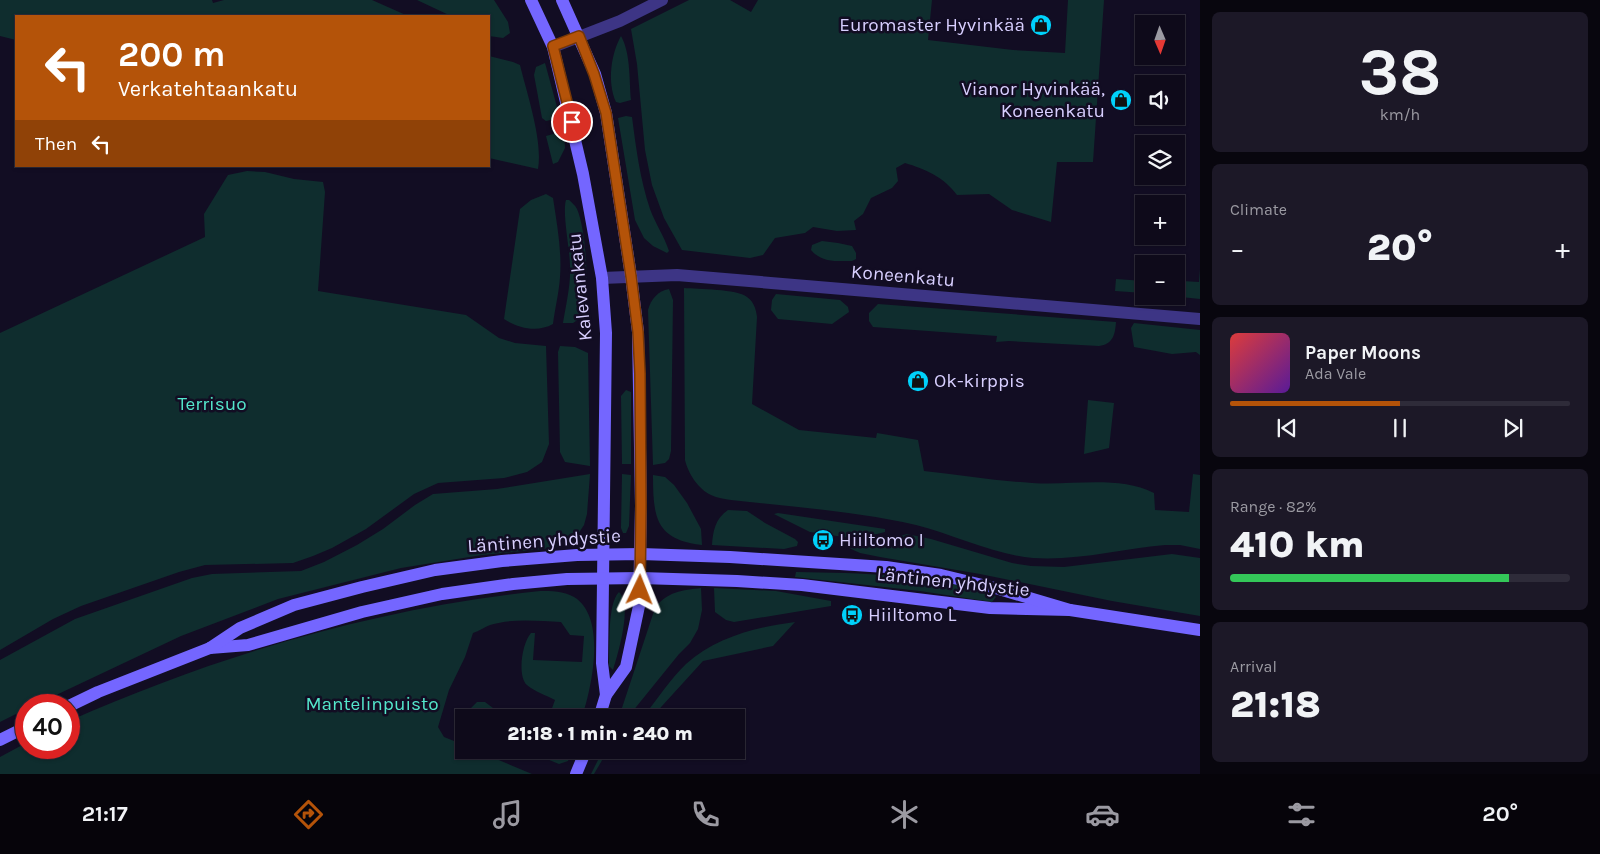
<!DOCTYPE html>
<html lang="en">
<head>
<meta charset="utf-8">
<style>
  body { margin:0; font-family:Karla,sans-serif; background:#1c1827; color:#f1f3f6; height:100vh; display:flex; flex-direction:column; font-size:19px; white-space:nowrap }
  * { box-sizing:border-box; margin:0 }
  p { font-size:16px; color:#9b9aa2 }
  .icon { flex:none; width:28px; height:28px; fill:none; stroke:currentColor; stroke-width:2; stroke-linecap:round; stroke-linejoin:round }
  .map { position:relative; flex:1; overflow:hidden }
  .sheet { display:flex; flex-direction:column; gap:12px; padding:12px; background:#08060e; width:400px }
  .sheet>* { flex:none }
  .hud { position:absolute; left:15px; top:15px; width:475px; height:152px; border-radius:0px; box-shadow:0 1px 4px #0004,0 0 0 1px #2e2b39; background:#b45309; color:#fff; overflow:hidden }
  .needle { width:32px; rotate:178deg }
  .buttons { position:absolute; left:1135px; top:15px; display:grid; gap:10px }
  .buttons a { display:grid; place-items:center; width:50px; height:50px; border-radius:0px; background:#0e0a1a; box-shadow:0 1px 4px #0004,0 0 0 1px #2e2b39; font-size:25px }
  .speed { position:absolute; left:15px; top:694px; display:flex; gap:10px; font-size:25px; font-weight:700; text-align:center }
  .speed>* { display:grid; place-content:center; width:65px; height:65px; border-radius:50%; background:#0e0a1a; box-shadow:0 1px 4px #0004,0 0 0 1px #2e2b39; line-height:1 }
  .speed .limit { border:8px solid #d22; background:#fff; color:#111 }
  .pin { position:absolute; display:grid; place-items:center; width:42px; height:42px; color:#fff; margin:-21px; border:2px solid #fff; border-radius:50%; box-shadow:0 1px 5px #0007 }
  .me { position:absolute; width:55px; margin:-28px; rotate:2deg; stroke-linejoin:round; filter:drop-shadow(0 0 4px #0008) }
  .turn { display:flex; align-items:center; gap:18px; height:105px; padding:0 20px; font-size:22px }
  .turn .icon { width:65px; height:65px; stroke-width:2.5 }
  .turn b { display:block; font-size:35px; line-height:42px }
  .then { display:flex; align-items:center; height:48px; padding:0 20px; background:#0003; gap:10px; font-size:19px }
  .big { font-size:38px; font-weight:800; line-height:1.1 }
  .sheet .card { flex:1; display:flex; flex-direction:column; justify-content:center; gap:8px; min-width:0; padding:0 18px; border-radius:8px; background:#1c1827 }
  .sheet .dial { align-items:center; gap:0 }
  .dial b { font-size:65px; line-height:1 }
  .song { display:flex; align-items:center; gap:15px }
  .cover { width:60px; height:60px; border-radius:8px; background:linear-gradient(135deg,hsl(0 70% 55%),hsl(270 70% 35%)) }
  .played { height:5px; border-radius:2px; background:linear-gradient(90deg,#b45309 50%,#2e2b39 50%) }
  .keys { display:flex; justify-content:space-around; direction:ltr }
  .heat { display:flex; justify-content:space-between; align-items:center; font-size:28px; direction:ltr }
  .charge { height:8px; border-radius:4px; background:linear-gradient(90deg,#34c759 82%,#2e2b39 0) }
  .trip { position:absolute; left:455px; top:709px; width:290px; height:50px; border-radius:0px; background:#0e0a1a; box-shadow:0 1px 4px #0004,0 0 0 1px #2e2b39; font-weight:800; line-height:50px; text-align:center }
  .tabs { display:flex; height:80px; justify-content:space-around; align-items:center; background:#06040a; color:#9b9aa2 }
  .tabs .icon { width:35px; height:35px }
  .tabs .selected { color:#b45309 }
  .tabs b { font-size:22px; color:#f1f3f6 }
  main { display:flex; flex:1; min-height:0 }
  .map>svg:first-child { display:block }
  .green { fill:#0f2d2e }
  .lines { fill:none; stroke-linecap:round; stroke-linejoin:round }
  .street { stroke:#3d3585; stroke-width:12 }
  .secondary { stroke:#7466ff; stroke-width:12 }
  .route-casing { stroke:#753606; stroke-width:12 }
  .route { stroke:#b45309; stroke-width:9 }
  .labels { text-anchor:middle; dominant-baseline:central; stroke-width:5; stroke-linejoin:round; paint-order:stroke }
  .poi-label { font-size:19px; fill:#d8cfff; stroke:#120d23; text-anchor:start }
  .street-label { font-size:19px; fill:#d8cfff; stroke:#120d23 }
  .park-label { font-size:19px; fill:#54e6cb; stroke:#120d23 }
</style>
</head>
<body>
<main>
<div class="map">
<svg width="1200" height="774" viewBox="0 0 1200 774">
  <rect width="100%" height="100%" fill="#120d23"/>
  <g class="green">
    <path d="M0,0h212l1,3 11,-3h148l36,16h-392v24l-16,-4z"/>
    <path d="M417,0h77l14,22 2,11 -7,5 -14,-2v-20h-38z"/>
    <path d="M689,0h41l21,12 7,-12h174l-4,40 85,10 52,3 3,-53h36l-11,162h-36l-6,60 -39,-12 -23,-16 -32,1c-13,-18 -32,-26 -52,-32l-9,5 2,13 -6,7 -21,10 -8,16 -9,7 2,9 -19,1 -24,-4 -8,6 -30,5 -12,17 -13,3 -68,-8 -18,-32 -12,-33 -7,-35 -8,-86 -6,-35z"/>
    <path d="M621,36c10,18 8,44 10,64l-11,3 -4,-1c-9,-20 -5,-48 5,-66z"/>
    <path d="M489,56l24,6 7,3c7,29 23,76 18,104l-49,-11z"/>
    <path d="M545,63l15,55 -14,3 -4,-3 -8,-43 2,-8z"/>
    <path d="M626,116l6,1c4,31 8,62 18,92 5,14 14,27 19,42l-2,2 -14,-7 -9,-8 -9,-18 -17,-102z"/>
    <path d="M564,131l1,17 -7,14 -5,2 -7,-28z"/>
    <path d="M247,171l18,1 29,7 29,3 2,10 -7,99 148,24 33,23 16,5 31,3 3,98 -7,18 -15,10 -23,6 -66,5 -24,11 -48,35 -34,19 -19,8 -20,7 -88,2 -26,7 -98,34 -28,13 -53,31v-317l205,-96 -1,-23 24,-39z"/>
    <path d="M546,194l7,4c4,26 9,53 7,79 -1,16 -5,31 -7,47 -16,9 -35,4 -49,-5l16,-110 11,-9z"/>
    <path d="M566,200h3c3,3 6,5 8,9 10,23 11,80 9,105l-13,9h-10c3,-18 8,-39 7,-57 0,-16 -8,-53 -4,-66z"/>
    <path d="M822,241l16,2 14,3 4,7v6l-4,2c-15,0 -30,2 -41,-11l1,-5z"/>
    <path d="M1200,269v30l-19,-2 1,-16 17,1z"/>
    <path d="M1116,279l28,2v12l-29,-2z"/>
    <path d="M684,288c14,1 53,1 63,9 7,5 9,12 10,20l-5,87 47,26 77,8 1,-5 41,7 6,31c36,4 72,10 108,12 39,3 86,-8 122,10l1,17 34,2 4,-38 7,1v74l-20,-4h-15c-44,4 -88,16 -132,13 -41,-4 -78,-23 -117,-33 -60,-14 -124,-18 -185,-25 -6,-1 -14,-2 -20,-5 -13,-6 -23,-22 -26,-35z"/>
    <path d="M669,289l4,11 -2,151 -2,8 -4,4 -12,2 -5,-155c3,-11 10,-19 21,-21z"/>
    <path d="M776,294l64,6 8,7 1,5 -17,12 -54,-5 -7,-9 1,-10z"/>
    <path d="M878,304l238,18c-1,13 -3,22 -17,24l-90,-5 -13,1 1,-6 -124,-9 -4,-6v-8z"/>
    <path d="M1134,323l66,7v25l-4,-3 -24,2 -38,-7 -3,-19z"/>
    <path d="M560,346l15,1 13,6 2,113 -25,-4 -5,-10 -2,-100z"/>
    <path d="M626,390l5,2v72h-9l-1,-68z"/>
    <path d="M1088,400l26,3 -5,45 -25,6z"/>
    <path d="M590,474l-3,40 -3,11 -6,9 -8,7 -17,7 -71,7 -81,13 -123,31 -97,37 -146,69h-9v4l-26,13v-62l75,-41 117,-41 20,-4 89,-3 23,-9 33,-17 26,-16 32,-24 18,-11 64,-5z"/>
    <path d="M622,474l9,1 -2,51 -3,7h-3l-2,-5z"/>
    <path d="M653,475l12,2 9,8 13,18 14,26 1,16c-47,-5 -49,-29 -49,-70z"/>
    <path d="M728,510l19,1 18,12 30,16 3,3 -1,4 -13,3 -72,-4c1,-14 3,-26 16,-35z"/>
    <path d="M778,513l107,16v3l-28,7 -47,-7 -36,-18z"/>
    <path d="M907,534l24,5 81,24 19,3 33,1 108,-13 28,4v58l-88,-15 -132,-27 -100,-17 -20,-4 -11,-5 24,-4z"/>
    <path d="M796,572c62,1 140,2 198,23l2,2 -4,5 -72,-11 -125,-14z"/>
    <path d="M701,588l1,22 -4,19 -8,14 -11,11 -51,63h-9l36,-109c11,-16 28,-18 46,-20z"/>
    <path d="M714,588l62,3 55,10v5l-97,16 -8,-2 -11,-8z"/>
    <path d="M540,591c12,0 23,0 34,6 33,20 18,90 8,120h-16l-15,-6 4,-11c-9,-5 -20,-8 -28,-15 -10,-9 -5,-42 4,-52h4l-2,27 49,2 2,-26 -14,-1 -9,-13c-22,-1 -49,-4 -71,3 -5,2 -11,6 -17,8l-8,24 -16,33 -11,37 6,10 20,8v5h11l57,24h-532v-17l26,-14v5h43v-27c149,-66 308,-113 471,-130z"/>
    <path d="M619,592c14,12 -1,62 -6,78l-4,-4c1,-18 -2,-62 10,-74z"/>
    <path d="M795,622l-22,24 -70,15 -51,56h-9c13,-16 28,-39 43,-53 30,-27 71,-37 109,-42z"/>
    <path d="M477,702h8l8,6 22,9h-46l2,-9z"/>
    <path d="M525,750h47l-4,11 -9,3z"/>
    <path d="M603,750h5l-14,24h-3z"/>
  </g>
  <g class="lines">
    <g class="street">
      <path d="M553,47l67,-26 42,-21"/>
      <path d="M602,278l75,-3 523,44"/>
    </g>
    <g class="secondary">
      <path d="M531,0l22,47 30,127 19,104 4,55 -4,330 4,32"/>
      <path d="M562,0l33,74 11,39 25,163 7,56 3,174 -2,100 -13,61 -20,28 -7,23"/>
      <path d="M210,648l38,-3 114,-33 80,-18 71,-10 54,-5 74,-1 96,3 65,4 188,23 80,2 130,20"/>
      <path d="M69,706l29,-14 112,-44 30,-20 54,-23 68,-18 73,-17 67,-9 75,-6 64,-1 89,3 156,10 55,8 58,14 71,21"/>
      <path d="M0,740l26,-13"/>
      <path d="M576,774l10,-24"/>
    </g>
  </g>
  <g class="lines">
    <g class="route-casing">
      <path id="route" d="M572,122l-19,-76 26,-10 15,38 12,39 25,163 7,56 2,42 1,132 -1,84"/>
    </g>
    <use href="#route" class="route"/>
  </g>
  <defs>
    <g id="shop-disc" transform="scale(1.125)"><circle r="9.5" fill="#00d1fa" stroke="#120d23"/><path d="M-5-2.5h2.3a2.7 3.5 0 0 1 5.4 0H5L5.5 6h-11ZM-1.5-2.5h3a1.5 2.3 0 0 0-3 0Z" fill="#111"/></g>
    <g id="bus-disc" transform="scale(1.125)"><circle r="9.5" fill="#00d1fa" stroke="#120d23"/><path d="M-5-6H5V4H4V6H2V4H-2V6H-4V4H-5ZM-3.5-4V0h7V-4ZM-3.5 1.2v1.5H-2V1.2ZM2 1.2v1.5H3.5V1.2Z" fill="#111"/></g>
  </defs>
  <g fill-rule="evenodd">
    <use href="#shop-disc" x="1041" y="25"/>
    <use href="#shop-disc" x="1121" y="100"/>
    <use href="#shop-disc" x="918" y="381"/>
    <use href="#bus-disc" x="823" y="540"/>
    <use href="#bus-disc" x="852" y="615"/>
  </g>
  <g class="labels">
    <g class="poi-label">
      <text x="1025" y="25" text-anchor="end">Euromaster Hyvinkää</text>
      <text x="1105" y="89" text-anchor="end">Vianor Hyvinkää,<tspan x="1105" dy="22">Koneenkatu</tspan></text>
      <text x="934" y="381">Ok-kirppis</text>
      <text x="839" y="540">Hiiltomo I</text>
      <text x="868" y="615">Hiiltomo L</text>
    </g>
    <g class="street-label">
      <text transform="translate(903 276) rotate(5)">Koneenkatu</text>
      <text transform="translate(580 287) rotate(-96)">Kalevankatu</text>
      <text transform="translate(544 541) rotate(-4)">Läntinen yhdystie</text>
      <text transform="translate(953 582) rotate(6)">Läntinen yhdystie</text>
    </g>
    <g class="park-label">
      <text x="212" y="404">Terrisuo</text>
      <text x="372" y="704">Mantelinpuisto</text>
    </g>
  </g>
</svg>
<div class="buttons">
<a><svg class="needle" viewBox="-14 -14 28 28"><path d="M0-13l5 13h-10z" fill="#e53935"/><path d="M0 13l5-13h-10z" fill="#9b9aa2"/></svg></a>
<a><svg class="icon" aria-label="sound" viewBox="0 0 24 24"><path d="M4 9h4l5-4v14l-5-4H4zM17 9q2 3 0 6"/></svg></a>
<a><svg class="icon" aria-label="layers" viewBox="0 0 24 24"><path d="M12 4l9 5-9 5-9-5zM3 14l9 5 9-5"/></svg></a>
<a>+</a>
<a>−</a>
</div>
<div class="speed"><div class="limit">40</div></div>
<div class="pin" style="left:572px;top:122px;background:#d93025"><svg class="icon" aria-label="arrive" viewBox="0 0 24 24"><path d="M6 21V4h12l-3 4 3 4H6"/></svg></div>
<svg class="me" style="left:640px;top:590px" viewBox="-20 -20 40 40"><path d="M0-17L14 15 0 8-14 15z" fill="#b45309" stroke="#fff" stroke-width="4"/></svg>
<div class="trip">21:18 · 1 min · 240 m</div>
<div class="hud">
<div class="turn"><svg class="icon" aria-label="left" viewBox="0 0 24 24"><path d="M17 20v-9H6M10 6l-5 5 5 5"/></svg><div><b>200 m</b>Verkatehtaankatu</div></div>
<div class="then">Then<svg class="icon" aria-label="left" viewBox="0 0 24 24"><path d="M17 20v-9H6M10 6l-5 5 5 5"/></svg></div>
</div>
</div>
<section class="sheet">
<div class="card dial"><b>38</b><p>km/h</p></div>
<div class="card"><p>Climate</p>
<div class="heat"><a>−</a><b class="big">20°</b><a>+</a></div>
</div>
<div class="card">
<div class="song"><i class="cover"></i><div><b>Paper Moons</b><p>Ada Vale</p></div></div>
<div class="played"></div>
<div class="keys"><svg class="icon" aria-label="previous" viewBox="0 0 24 24"><path d="M18 5L8 12l10 7zM5 5v14"/></svg><svg class="icon" aria-label="pause" viewBox="0 0 24 24"><path d="M8 5v14M16 5v14"/></svg><svg class="icon" aria-label="next" viewBox="0 0 24 24"><path d="M6 5l10 7-10 7zM19 5v14"/></svg></div>
</div>
<div class="card"><p>Range · 82%</p><b class="big">410 km</b><div class="charge"></div></div>
<div class="card"><p>Arrival</p><b class="big">21:18</b></div>
</section>
</main>
<nav class="tabs">
<b>21:17</b>
<svg class="icon selected" aria-label="directions" viewBox="0 0 24 24"><path d="M12 3l9 9-9 9-9-9zM9 14v-3h6M13 9l2 2-2 2"/></svg>
<svg class="icon" aria-label="music" viewBox="0 0 24 24"><path d="M9 18V5l10-2v13"/><circle cx="6" cy="18" r="3"/><circle cx="16" cy="16" r="3"/></svg>
<svg class="icon" aria-label="phone" viewBox="0 0 24 24"><path d="M5 4h4l2 5-3 2q2 4 5 5l2-3 5 2v4C11 20 4 13 5 4z"/></svg>
<svg class="icon" aria-label="climate" viewBox="0 0 24 24"><path d="M12 3v18M4 7l16 10M4 17L20 7"/></svg>
<svg class="icon" aria-label="car" viewBox="0 0 24 24"><path d="M5 17H2v-5l4-1 3-4h7l3 4 3 1v5h-3M9 17h6M6 11h13"/><circle cx="7" cy="17" r="2"/><circle cx="17" cy="17" r="2"/></svg>
<svg class="icon" aria-label="filters" viewBox="0 0 24 24"><path d="M4 7h16M4 17h16"/><circle cx="9" cy="7" r="2"/><circle cx="15" cy="17" r="2"/></svg>
<b>20°</b>
</nav>
</body>
</html>
